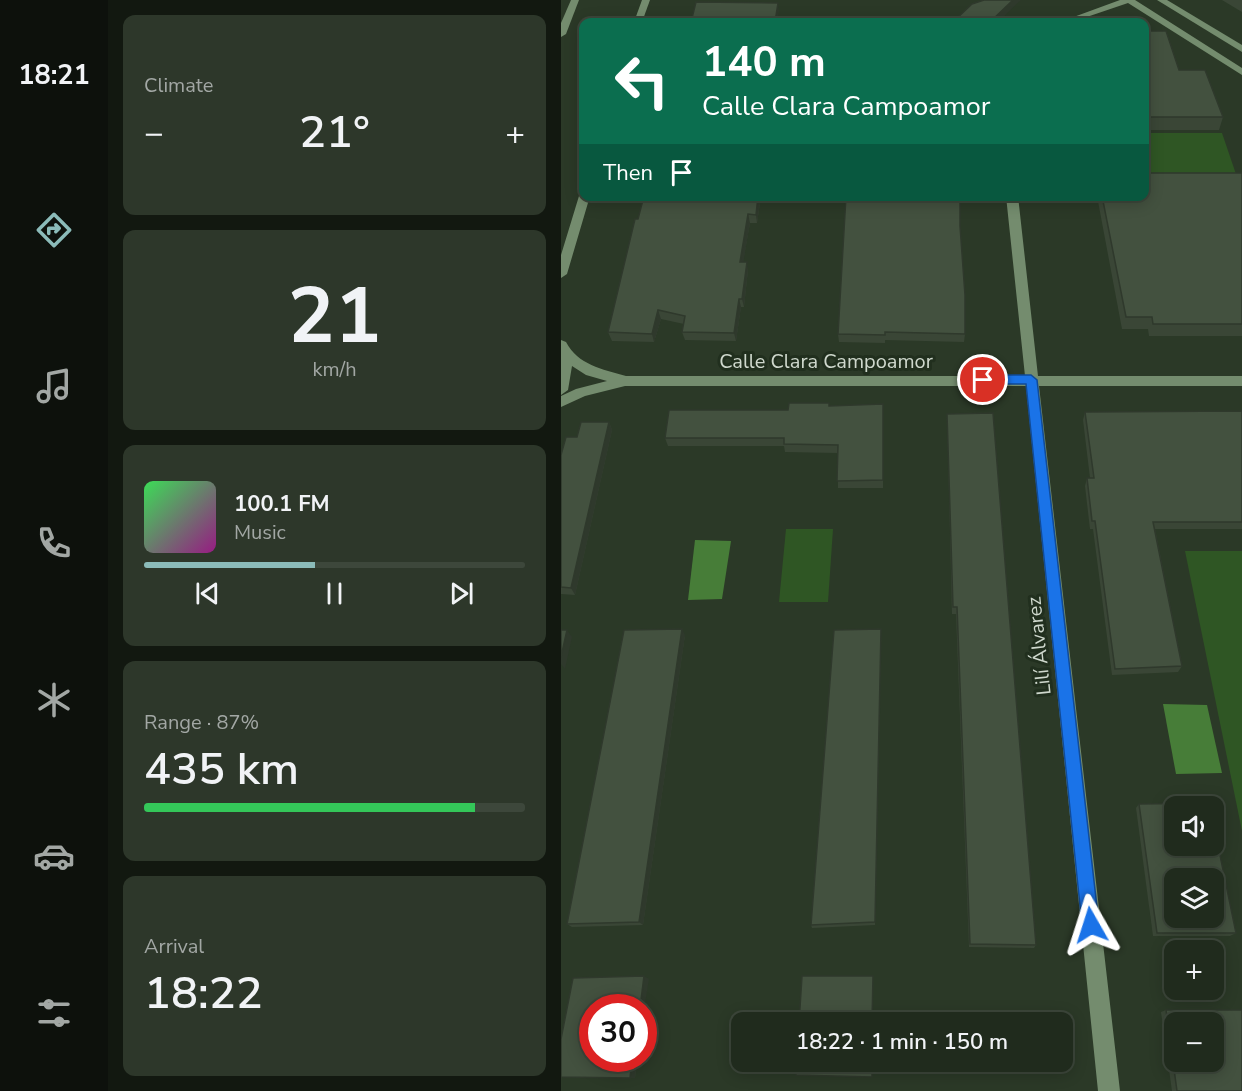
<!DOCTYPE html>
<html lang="en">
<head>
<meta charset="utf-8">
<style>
  body { margin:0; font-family:"Nunito Sans",sans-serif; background:#2d372a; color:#f1f3f6; height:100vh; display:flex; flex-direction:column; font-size:22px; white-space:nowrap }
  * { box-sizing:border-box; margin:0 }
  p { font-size:20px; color:#a2a7a4 }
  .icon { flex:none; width:33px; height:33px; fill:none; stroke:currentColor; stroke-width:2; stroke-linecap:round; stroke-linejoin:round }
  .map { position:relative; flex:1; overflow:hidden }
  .panel { display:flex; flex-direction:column; gap:15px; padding:15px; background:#121810; width:453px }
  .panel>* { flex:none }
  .hud { position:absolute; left:18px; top:18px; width:570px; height:183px; border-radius:12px; box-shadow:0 3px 15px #0003,0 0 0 2px #3d473b; background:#0b6e4f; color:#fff; overflow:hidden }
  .fabs { position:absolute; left:603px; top:796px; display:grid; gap:12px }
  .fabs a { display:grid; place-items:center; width:60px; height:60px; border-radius:12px; background:#202b1d; box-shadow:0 3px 15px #0003,0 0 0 2px #3d473b; font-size:30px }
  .speed { position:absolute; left:18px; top:994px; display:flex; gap:12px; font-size:30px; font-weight:700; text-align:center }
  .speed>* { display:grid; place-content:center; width:78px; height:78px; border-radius:50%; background:#202b1d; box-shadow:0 3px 15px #0003,0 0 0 2px #3d473b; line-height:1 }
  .speed .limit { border:9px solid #d22; background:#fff; color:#111 }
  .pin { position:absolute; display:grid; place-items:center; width:51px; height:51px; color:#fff; margin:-26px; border:3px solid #fff; border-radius:50%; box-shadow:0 2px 6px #0007 }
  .me { position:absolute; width:66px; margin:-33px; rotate:354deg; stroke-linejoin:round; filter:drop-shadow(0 0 4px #0008) }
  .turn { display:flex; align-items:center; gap:21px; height:126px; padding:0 24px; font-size:27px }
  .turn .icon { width:78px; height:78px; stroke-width:2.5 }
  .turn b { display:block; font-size:42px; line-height:51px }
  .then { display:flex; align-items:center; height:57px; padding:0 24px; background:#0003; gap:12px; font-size:22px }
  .big { font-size:45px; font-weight:600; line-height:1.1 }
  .panel .card { flex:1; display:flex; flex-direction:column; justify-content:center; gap:9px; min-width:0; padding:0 21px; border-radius:12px; background:#2d372a }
  .panel .dial { align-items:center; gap:0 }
  .dial b { font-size:78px; line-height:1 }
  .song { display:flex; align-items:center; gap:18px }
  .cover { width:72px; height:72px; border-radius:9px; background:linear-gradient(135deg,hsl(130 70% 55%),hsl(310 70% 35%)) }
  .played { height:6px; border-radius:3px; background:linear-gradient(90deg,#8bbbb9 45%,#3d473b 45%) }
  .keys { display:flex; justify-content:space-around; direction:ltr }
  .heat { display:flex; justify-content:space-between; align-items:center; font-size:33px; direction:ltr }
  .charge { height:9px; border-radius:4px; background:linear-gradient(90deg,#34c759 87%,#3d473b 0) }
  .trip { position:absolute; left:170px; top:1012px; width:342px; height:60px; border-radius:12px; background:#202b1d; box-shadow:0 3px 15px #0003,0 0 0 2px #3d473b; font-weight:600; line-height:60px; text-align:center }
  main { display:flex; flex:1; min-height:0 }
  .tabs { display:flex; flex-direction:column; width:108px; justify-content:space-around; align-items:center; background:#0d110c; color:#a2a7a4 }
  .tabs .icon { width:42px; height:42px }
  .tabs .active { color:#8bbbb9 }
  .tabs b { font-size:27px; color:#f1f3f6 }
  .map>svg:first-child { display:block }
  .green { fill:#2f5624 }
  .water { fill:#477d38 }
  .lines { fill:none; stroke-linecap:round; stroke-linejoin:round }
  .minor { fill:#748c6e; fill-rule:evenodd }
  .wall { fill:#3a4636 }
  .shaded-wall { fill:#2f392c }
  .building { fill:#43513f; stroke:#2f392c; stroke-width:1.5; fill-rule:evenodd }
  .route { fill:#1a73e8; stroke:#114b97; stroke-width:1.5 }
  .labels { text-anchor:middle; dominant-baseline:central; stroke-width:6; stroke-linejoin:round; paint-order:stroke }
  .street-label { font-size:20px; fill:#cfd8cd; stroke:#212f1e }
</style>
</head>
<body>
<main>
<nav class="tabs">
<b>18:21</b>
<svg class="icon active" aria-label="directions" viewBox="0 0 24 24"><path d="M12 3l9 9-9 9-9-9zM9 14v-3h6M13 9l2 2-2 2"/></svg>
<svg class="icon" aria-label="music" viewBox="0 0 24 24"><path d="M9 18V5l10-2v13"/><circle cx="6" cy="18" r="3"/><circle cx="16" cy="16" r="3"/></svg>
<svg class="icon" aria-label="phone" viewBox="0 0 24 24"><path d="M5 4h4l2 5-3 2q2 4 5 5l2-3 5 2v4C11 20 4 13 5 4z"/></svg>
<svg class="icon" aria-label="climate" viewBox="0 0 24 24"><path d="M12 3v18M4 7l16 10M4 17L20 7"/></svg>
<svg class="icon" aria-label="car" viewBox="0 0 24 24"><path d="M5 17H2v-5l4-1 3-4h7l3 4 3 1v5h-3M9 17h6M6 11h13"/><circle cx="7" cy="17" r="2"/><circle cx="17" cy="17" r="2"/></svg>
<svg class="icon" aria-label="filters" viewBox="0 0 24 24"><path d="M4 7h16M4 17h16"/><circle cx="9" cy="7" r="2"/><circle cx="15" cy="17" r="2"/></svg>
</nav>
<section class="panel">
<div class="card"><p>Climate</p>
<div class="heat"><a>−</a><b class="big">21°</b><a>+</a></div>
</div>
<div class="card dial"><b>21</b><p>km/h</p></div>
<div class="card">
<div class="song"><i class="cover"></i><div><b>100.1 FM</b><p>Music</p></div></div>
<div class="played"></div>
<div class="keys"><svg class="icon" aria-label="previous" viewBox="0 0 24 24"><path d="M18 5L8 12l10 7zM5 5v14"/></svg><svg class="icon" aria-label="pause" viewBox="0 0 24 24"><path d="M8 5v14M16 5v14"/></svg><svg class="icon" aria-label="next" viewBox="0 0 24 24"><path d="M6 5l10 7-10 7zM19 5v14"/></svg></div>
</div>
<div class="card"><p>Range · 87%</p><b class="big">435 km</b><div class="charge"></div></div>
<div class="card"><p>Arrival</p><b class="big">18:22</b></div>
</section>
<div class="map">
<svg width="681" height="1091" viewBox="0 0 681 1091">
  <rect width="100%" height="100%" fill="#2b3927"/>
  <g class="green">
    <path d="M584,133h77l17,50 -94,1z"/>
    <path d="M225,529h47l-5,73h-49z"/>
    <path d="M624,551h57v280z"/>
  </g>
  <g class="water">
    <path d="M134,540l36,1 -9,58 -34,1z"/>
    <path d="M602,704l44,1 15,68 -46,1z"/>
  </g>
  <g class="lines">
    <g class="minor">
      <path d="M10,0h8l-13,34 -5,3v-14z"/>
      <path d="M81,0h8l-8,22h-8z"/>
      <path d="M559,0h15l107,68v7l-114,-72 -56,19h-12z"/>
      <path d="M596,0h10l75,45v7z"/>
      <path d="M22,193v3h7l-23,78 -6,4v-23l18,-59z"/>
      <path d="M445,196h12l20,180h204v10h-203l81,705h-22l-72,-705h-401l-40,10 -24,11v-11l15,-7 31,-8 -21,-6 -14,-9 -4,24 -7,5v-55l5,2c12,23 36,27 60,34h399z"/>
    </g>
  </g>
  <g class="wall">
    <path d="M661,0h20v12z"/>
    <path d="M584,31l34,39 44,47 -4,13h-74z"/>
    <path d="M681,173v163h-93l-1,-7h-26l-25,-133h48z"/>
    <path d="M200,196l-4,27h-7l-7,39 5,8 -4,37h-3l-5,34 -51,-1 -3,-8 2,-8 -23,-5 -7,23 -42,-1 -4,-9 30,-113z"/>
    <path d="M399,226l5,108 -1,8 -79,-2v3l-46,-1 -1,-8z"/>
    <path d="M268,403v3l54,-2v84h-45v-35l-53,-1 -1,-6h-116l-3,-8 123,-28z"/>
    <path d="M681,411v118h-87l27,137 -4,6 -66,3 -19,-146h-3l-5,-43 2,-8h3l-7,-58 2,-8z"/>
    <path d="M386,414l89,531 -2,3 -65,-1 -13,-333h-4z"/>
    <path d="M48,422l3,8 -37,165 -14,-1v-139l16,-18z"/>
    <path d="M320,629l-6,296 -63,3 -1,-3z"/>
    <path d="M124,635l-42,290 -71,2 -5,-3z"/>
    <path d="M578,804l97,129 -6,3h-77l-17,-128z"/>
    <path d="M88,979l-56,80h44l-2,19 -74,-1v-38z"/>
    <path d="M605,1010l76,81h-70l-11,-79z"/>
    <path d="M311,1062v15l-76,-2z"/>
  </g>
  <g class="shaded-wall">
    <path d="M452,0h8l-23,22h-8z"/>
    <path d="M217,3l1,8 -2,11h-2z"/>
    <path d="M197,196h3l-4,27 -1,-8z"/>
    <path d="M187,214l2,9 -8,47 -2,-8z"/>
    <path d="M186,262l1,8 -4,37 -2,-8z"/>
    <path d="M178,299l2,8 -5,34 -2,-8z"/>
    <path d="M97,310l3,9 -7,23 -2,-8z"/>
    <path d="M48,422l3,8 -37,165 -4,-7z"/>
    <path d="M121,629l3,6 -42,290 -4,-3z"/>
    <path d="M6,630l5,7 -7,32 -4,-5v-7z"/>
    <path d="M83,976l5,3 -6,37v-8h-3z"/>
    <path d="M71,1059h5l-2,19h-5z"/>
  </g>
  <g class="building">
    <path d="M423,0h29l-23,22h-37l19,-18z"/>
    <path d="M135,2l82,1 -3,19h-84z"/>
    <path d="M584,31h21l13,39h26l18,47h-78z"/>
    <path d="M584,173h97v151h-89l-1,-7h-26l-24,-121h43z"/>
    <path d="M83,196h114l-2,19 -8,-1 -8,48h7l-5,37h-3l-5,34 -52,-1 3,-16 -27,-6 -6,24 -44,-2 27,-113h3z"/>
    <path d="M285,196h114v30l5,69v39l-80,-2v3l-47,-1z"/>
    <path d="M228,403h40v3l54,-2v76l-46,1 1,-36 -54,-1v-6h-119l4,-28h119z"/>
    <path d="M681,411v111h-89l29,144 -67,3 -20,-148h-3l-5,-43h7l-9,-66z"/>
    <path d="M432,413l43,532 -66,-1 -13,-337h-4l-6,-193z"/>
    <path d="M20,422h28l-38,166 -10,-1v-132l5,-18h11z"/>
    <path d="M121,629l-43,293 -72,2 57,-294z"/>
    <path d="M320,629l-6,293 -64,3 23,-295z"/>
    <path d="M0,630h6l-6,27z"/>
    <path d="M649,803l1,4h-36v39h38v-25l23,112h-79l-18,-129zM614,879h38v39h-38z"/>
    <path d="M83,976l-4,32h-47v51h39l-2,19 -69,-1v-38l12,-61z"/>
    <path d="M241,976h71l-1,47h-73z"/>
    <path d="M605,1010h76v81h-65zM614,1023h38v39h-38z"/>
    <path d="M235,1062h76v15l-76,-2z"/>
  </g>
  <path class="route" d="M422,375h48l6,5 62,545 -2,6 -6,3 -7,-3 -2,-6 -56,-541h-43l-6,-4z"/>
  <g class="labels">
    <g class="street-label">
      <text x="265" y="361">Calle Clara Campoamor</text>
      <text transform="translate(478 646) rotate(-96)">Lilí Álvarez</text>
    </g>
  </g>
</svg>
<div class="fabs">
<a><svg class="icon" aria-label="sound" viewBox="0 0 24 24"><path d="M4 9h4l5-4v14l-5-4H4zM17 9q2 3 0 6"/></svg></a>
<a><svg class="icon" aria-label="layers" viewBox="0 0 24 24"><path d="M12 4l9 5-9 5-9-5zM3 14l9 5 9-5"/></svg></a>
<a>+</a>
<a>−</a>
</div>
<div class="speed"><div class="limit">30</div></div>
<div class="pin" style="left:422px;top:380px;background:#d93025"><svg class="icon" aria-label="arrive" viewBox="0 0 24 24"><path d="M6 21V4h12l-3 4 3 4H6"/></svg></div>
<svg class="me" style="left:530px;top:925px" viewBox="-20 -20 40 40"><path d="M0-17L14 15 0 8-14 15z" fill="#1a73e8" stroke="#fff" stroke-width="4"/></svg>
<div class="trip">18:22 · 1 min · 150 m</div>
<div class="hud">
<div class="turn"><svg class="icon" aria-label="left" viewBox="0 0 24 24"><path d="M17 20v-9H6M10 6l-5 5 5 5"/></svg><div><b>140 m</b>Calle Clara Campoamor</div></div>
<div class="then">Then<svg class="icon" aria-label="arrive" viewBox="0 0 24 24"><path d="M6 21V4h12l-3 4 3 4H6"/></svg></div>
</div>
</div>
</main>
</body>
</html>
